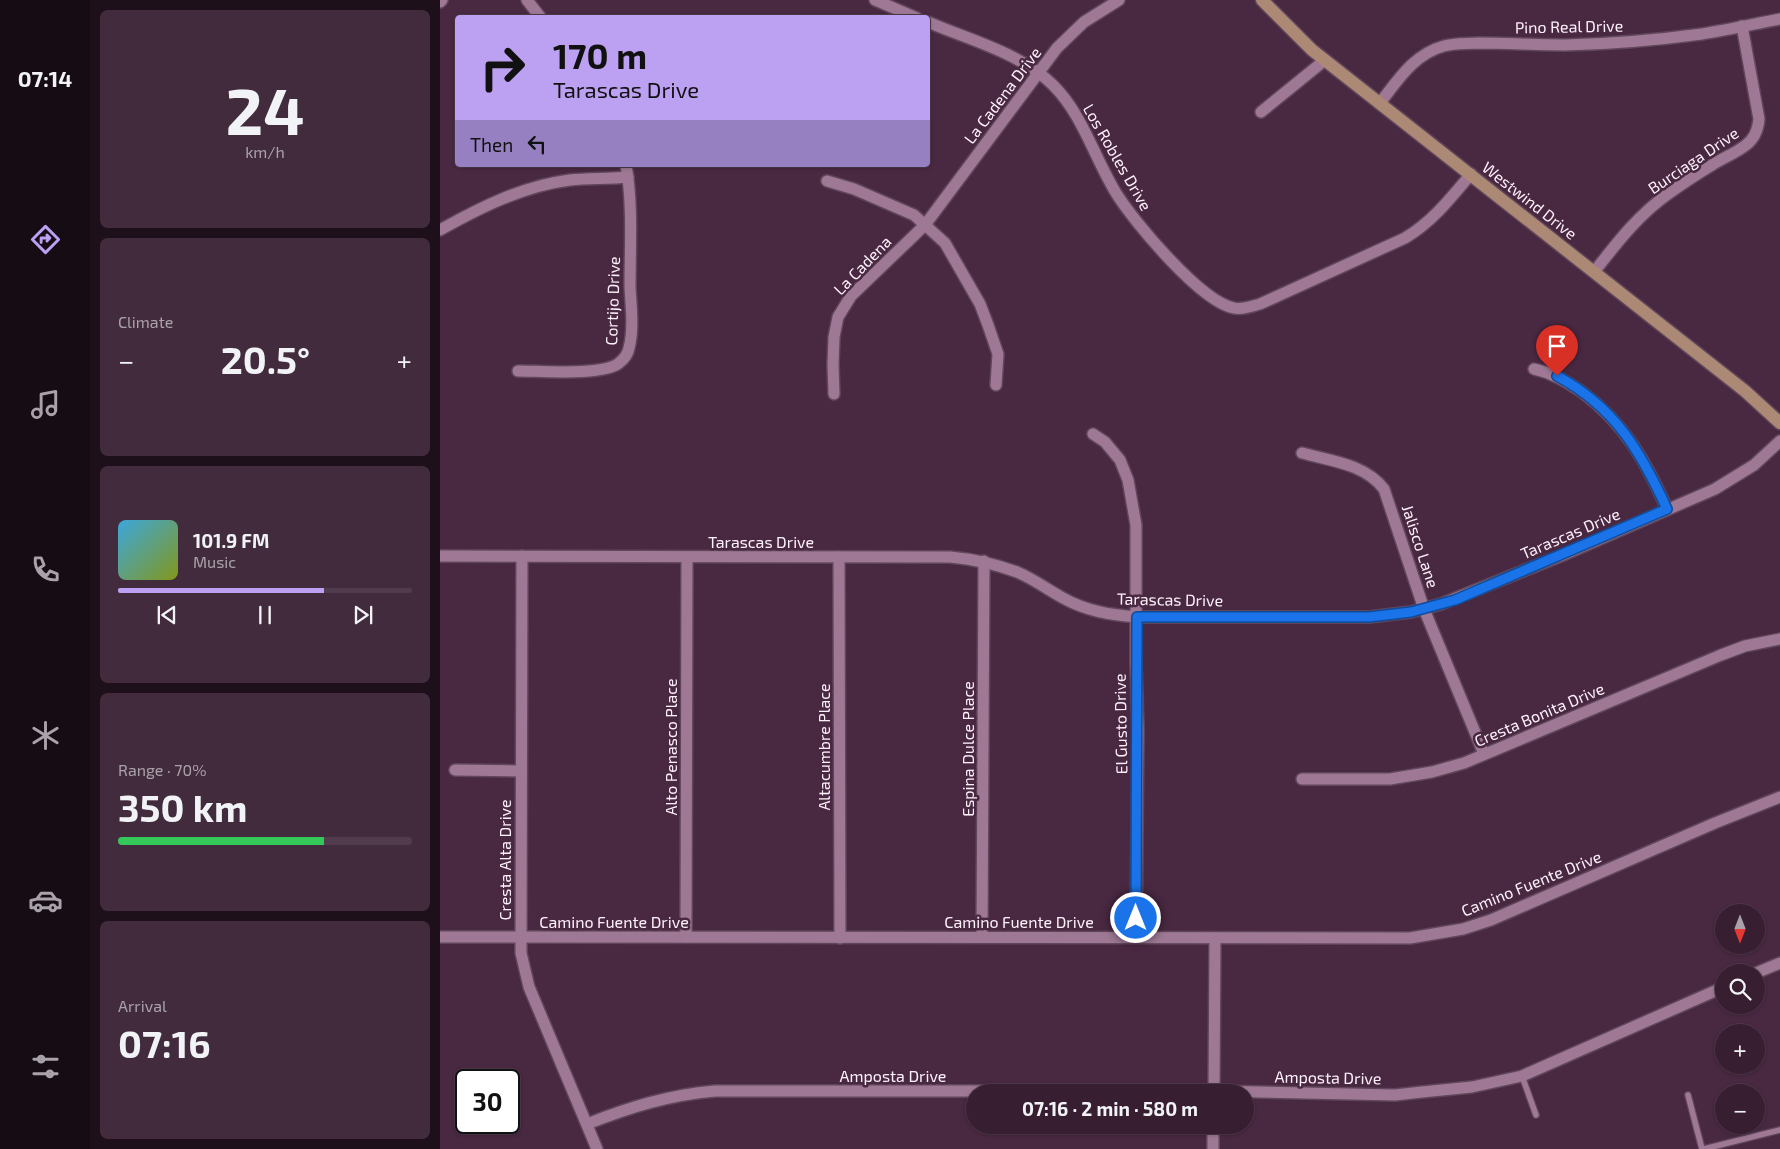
<!DOCTYPE html>
<html lang="en">
<head>
<meta charset="utf-8">
<style>
  body { margin:0; font-family:"Exo 2",sans-serif; background:#422b3d; color:#f1f3f6; height:100vh; display:flex; flex-direction:column; font-size:19px; white-space:nowrap }
  * { box-sizing:border-box; margin:0 }
  p { font-size:16px; color:#aaa2ab }
  .icon { flex:none; width:28px; height:28px; fill:none; stroke:currentColor; stroke-width:2; stroke-linecap:round; stroke-linejoin:round }
  .map { position:relative; flex:1; overflow:hidden }
  .side { display:flex; flex-direction:column; gap:10px; padding:10px; background:#1e101b; width:350px }
  .side>* { flex:none }
  .top-card { position:absolute; left:15px; top:15px; width:475px; height:152px; border-radius:5px; box-shadow:0 1px 4px #0004,0 0 0 1px #513c4d; background:#bca0f2; color:#111; overflow:hidden }
  .needle { width:32px; rotate:180deg }
  .buttons { position:absolute; left:1275px; top:904px; display:grid; gap:10px }
  .buttons a { display:grid; place-items:center; width:50px; height:50px; border-radius:50%; background:#371e31; box-shadow:0 1px 4px #0004,0 0 0 1px #513c4d; font-size:25px }
  .speed { position:absolute; left:15px; top:1069px; display:flex; gap:10px; font-size:25px; font-weight:700; text-align:center }
  .speed>* { display:grid; place-content:center; width:65px; height:65px; border-radius:50%; background:#371e31; box-shadow:0 1px 4px #0004,0 0 0 1px #513c4d; line-height:1 }
  .speed .limit { border:2px solid #111; border-radius:8px; background:#fff; color:#111 }
  .pin { position:absolute; display:grid; place-items:center; width:42px; height:42px; color:#fff; margin:-51px -21px; border-radius:50% 50% 50% 0; rotate:-45deg; box-shadow:0 0 5px #0007 }
  .pin .icon { rotate:45deg }
  .me { position:absolute; width:55px; margin:-28px; rotate:0deg; stroke-linejoin:round; filter:drop-shadow(0 0 4px #0008) }
  .turn { display:flex; align-items:center; gap:18px; height:105px; padding:0 15px; font-size:22px }
  .turn .icon { width:65px; height:65px; stroke-width:2.5 }
  .turn b { display:block; font-size:35px; line-height:42px }
  .then { display:flex; align-items:center; height:48px; padding:0 15px; background:#0003; gap:10px; font-size:19px }
  .big { font-size:38px; font-weight:700; line-height:1.1 }
  .side .tile { flex:1; display:flex; flex-direction:column; justify-content:center; gap:8px; min-width:0; padding:0 18px; border-radius:8px; background:#422b3d }
  .side .dial { align-items:center; gap:0 }
  .dial b { font-size:65px; line-height:1 }
  .song { display:flex; align-items:center; gap:15px }
  .cover { width:60px; height:60px; border-radius:8px; background:linear-gradient(135deg,hsl(200 70% 55%),hsl(70 70% 35%)) }
  .played { height:5px; border-radius:2px; background:linear-gradient(90deg,#bca0f2 70%,#513c4d 70%) }
  .keys { display:flex; justify-content:space-around; direction:ltr }
  .heat { display:flex; justify-content:space-between; align-items:center; font-size:28px; direction:ltr }
  .charge { height:8px; border-radius:4px; background:linear-gradient(90deg,#34c759 70%,#513c4d 0) }
  .trip { position:absolute; left:526px; top:1084px; width:288px; height:50px; border-radius:25px; background:#371e31; box-shadow:0 1px 4px #0004,0 0 0 1px #513c4d; font-weight:700; line-height:50px; text-align:center }
  main { display:flex; flex:1; min-height:0 }
  .dock { display:flex; flex-direction:column; width:90px; justify-content:space-around; align-items:center; background:#160c14; color:#aaa2ab }
  .dock .icon { width:35px; height:35px }
  .dock .on { color:#bca0f2 }
  .dock b { font-size:22px; color:#f1f3f6 }
  .map>svg:first-child { display:block }
  .lines { fill:none; stroke-linecap:round; stroke-linejoin:round }
  .lane-casing { stroke:#60465a; stroke-width:8 }
  .street-casing { stroke:#60465a; stroke-width:14 }
  .secondary-casing { stroke:#60465a; stroke-width:15 }
  .lane { stroke:#9e7894; stroke-width:5.5 }
  .street { stroke:#9e7894; stroke-width:11 }
  .secondary { stroke:#ac8974; stroke-width:12 }
  .route-casing { stroke:#114b97; stroke-width:12 }
  .route { stroke:#1a73e8; stroke-width:9 }
  .labels { text-anchor:middle; dominant-baseline:central; stroke-width:5; stroke-linejoin:round; paint-order:stroke }
  .street-label { font-size:16px; fill:#fef1fa; stroke:#492841 }
</style>
</head>
<body>
<main>
<nav class="dock">
<b>07:14</b>
<svg class="icon on" aria-label="directions" viewBox="0 0 24 24"><path d="M12 3l9 9-9 9-9-9zM9 14v-3h6M13 9l2 2-2 2"/></svg>
<svg class="icon" aria-label="music" viewBox="0 0 24 24"><path d="M9 18V5l10-2v13"/><circle cx="6" cy="18" r="3"/><circle cx="16" cy="16" r="3"/></svg>
<svg class="icon" aria-label="phone" viewBox="0 0 24 24"><path d="M5 4h4l2 5-3 2q2 4 5 5l2-3 5 2v4C11 20 4 13 5 4z"/></svg>
<svg class="icon" aria-label="climate" viewBox="0 0 24 24"><path d="M12 3v18M4 7l16 10M4 17L20 7"/></svg>
<svg class="icon" aria-label="car" viewBox="0 0 24 24"><path d="M5 17H2v-5l4-1 3-4h7l3 4 3 1v5h-3M9 17h6M6 11h13"/><circle cx="7" cy="17" r="2"/><circle cx="17" cy="17" r="2"/></svg>
<svg class="icon" aria-label="filters" viewBox="0 0 24 24"><path d="M4 7h16M4 17h16"/><circle cx="9" cy="7" r="2"/><circle cx="15" cy="17" r="2"/></svg>
</nav>
<section class="side">
<div class="tile dial"><b>24</b><p>km/h</p></div>
<div class="tile"><p>Climate</p>
<div class="heat"><a>−</a><b class="big">20.5°</b><a>+</a></div>
</div>
<div class="tile">
<div class="song"><i class="cover"></i><div><b>101.9 FM</b><p>Music</p></div></div>
<div class="played"></div>
<div class="keys"><svg class="icon" aria-label="previous" viewBox="0 0 24 24"><path d="M18 5L8 12l10 7zM5 5v14"/></svg><svg class="icon" aria-label="pause" viewBox="0 0 24 24"><path d="M8 5v14M16 5v14"/></svg><svg class="icon" aria-label="next" viewBox="0 0 24 24"><path d="M6 5l10 7-10 7zM19 5v14"/></svg></div>
</div>
<div class="tile"><p>Range · 70%</p><b class="big">350 km</b><div class="charge"></div></div>
<div class="tile"><p>Arrival</p><b class="big">07:16</b></div>
</section>
<div class="map">
<svg width="1340" height="1149" viewBox="0 0 1340 1149">
  <rect width="100%" height="100%" fill="#492841"/>
  <g class="lines">
    <g class="lane-casing">
      <g id="lane">
        <path d="M1082,1076l14,39"/>
        <path d="M1248,1095l14,54"/>
        <path d="M1264,1149l76,-19"/>
      </g>
    </g>
    <g class="street-casing">
      <g id="street">
        <path d="M87,0l14,18"/>
        <path d="M435,0l42,18"/>
        <path d="M0,2l2,-2"/>
        <path d="M488,22c41,18 91,30 125,63 30,30 41,72 63,108 18,29 85,109 118,115 9,2 18,-2 26,-4l145,-66c27,-16 46,-40 66,-64"/>
        <path d="M940,103c18,-23 34,-49 64,-57 11,-3 22,-2 34,-3 29,0 58,2 87,2 45,-1 92,-5 137,-11 26,-4 52,-10 78,-15"/>
        <path d="M821,112l64,-52"/>
        <path d="M387,181l27,8 60,26 31,28 35,61 8,21 10,29 -2,31"/>
        <path d="M0,230c41,-23 83,-44 130,-50 19,-2 38,-1 58,-3"/>
        <path d="M1154,272c22,-28 44,-57 74,-78 14,-10 29,-20 44,-29 11,-7 24,-12 34,-20 8,-6 12,-15 13,-26l-17,-93"/>
        <path d="M1094,369c19,4 33,13 48,23 43,32 64,70 85,117"/>
        <path d="M78,371c22,0 85,5 101,-8 5,-4 9,-9 10,-15 5,-19 2,-42 1,-61 0,-40 3,-82 -4,-122"/>
        <path d="M394,394l-1,-29 1,-28 4,-20 13,-21 74,-71 132,-177 27,-26 35,-22"/>
        <path d="M653,434l12,8 15,18 8,20 8,45v138l2,67 -2,207"/>
        <path d="M862,453c29,8 63,11 82,36l40,120 60,145"/>
        <path d="M0,556l510,1c23,2 45,7 67,15 17,7 31,18 46,26 23,13 48,17 74,19h232l42,-5 30,-8 122,-49 152,-66 39,-24 26,-24"/>
        <path d="M82,556l-1,397 8,34 68,162"/>
        <path d="M399,557l1,381"/>
        <path d="M15,770l65,1"/>
        <path d="M862,779h88l42,-7 32,-9 257,-108 24,-9 35,-7"/>
        <path d="M0,937l970,1 53,-9 28,-9 224,-97 65,-26"/>
        <path d="M246,937l1,-380"/>
        <path d="M542,937l2,-376"/>
        <path d="M1316,973l24,-10"/>
        <path d="M774,1092l1,-154"/>
        <path d="M147,1124c43,-17 82,-29 128,-33h499l181,4 27,-3 50,-5 50,-11 202,-89"/>
        <path d="M773,1149v-24"/>
      </g>
    </g>
    <g class="secondary-casing">
      <path id="secondary" d="M822,0l50,50 433,341 35,32"/>
    </g>
    <use href="#lane" class="lane"/>
    <use href="#street" class="street"/>
    <use href="#secondary" class="secondary"/>
  </g>
  <g class="lines">
    <g class="route-casing">
      <path id="route" d="M696,918l1,-301h232l42,-5 44,-12 212,-91c-26,-57 -52,-102 -110,-133"/>
    </g>
    <use href="#route" class="route"/>
  </g>
  <g class="labels">
    <g class="street-label">
      <text transform="translate(1129 26) rotate(-1)">Pino Real Drive</text>
      <text transform="translate(562 95) rotate(-53)">La Cadena Drive</text>
      <text transform="translate(678 157) rotate(60)">Los Robles Drive</text>
      <text transform="translate(1253 160) rotate(-34)">Burciaga Drive</text>
      <text transform="translate(1090 200) rotate(38)">Westwind Drive</text>
      <text transform="translate(422 265) rotate(-46)">La Cadena</text>
      <text transform="translate(172 301) rotate(-88)">Cortijo Drive</text>
      <text transform="translate(1130 533) rotate(-23)">Tarascas Drive</text>
      <text x="321" y="541">Tarascas Drive</text>
      <text transform="translate(981 546) rotate(72)">Jalisco Lane</text>
      <text transform="translate(730 599) rotate(1)">Tarascas Drive</text>
      <text transform="translate(1099 714) rotate(-23)">Cresta Bonita Drive</text>
      <text transform="translate(680 724) rotate(-91)">El Gusto Drive</text>
      <text transform="translate(230 747) rotate(-90)">Alto Penasco Place</text>
      <text transform="translate(383 747) rotate(-90)">Altacumbre Place</text>
      <text transform="translate(527 749) rotate(-90)">Espina Dulce Place</text>
      <text transform="translate(64 860) rotate(-90)">Cresta Alta Drive</text>
      <text transform="translate(1091 883) rotate(-22)">Camino Fuente Drive</text>
      <text x="174" y="921">Camino Fuente Drive</text>
      <text x="579" y="921">Camino Fuente Drive</text>
      <text x="453" y="1075">Amposta Drive</text>
      <text transform="translate(888 1077) rotate(1)">Amposta Drive</text>
    </g>
  </g>
</svg>
<div class="buttons">
<a><svg class="needle" viewBox="-14 -14 28 28"><path d="M0-13l5 13h-10z" fill="#e53935"/><path d="M0 13l5-13h-10z" fill="#aaa2ab"/></svg></a>
<a><svg class="icon" aria-label="search" viewBox="0 0 24 24"><circle cx="10" cy="10" r="6"/><path d="M15 15l6 6"/></svg></a>
<a>+</a>
<a>−</a>
</div>
<div class="speed"><div class="limit">30</div></div>
<div class="pin" style="left:1117px;top:376px;background:#d93025"><svg class="icon" aria-label="arrive" viewBox="0 0 24 24"><path d="M6 21V4h12l-3 4 3 4H6"/></svg></div>
<svg class="me" style="left:696px;top:918px" viewBox="-20 -20 40 40"><circle r="17" fill="#1a73e8" stroke="#fff" stroke-width="3"/><path d="M0-11L8 9 0 5-8 9z" fill="#fff"/></svg>
<div class="trip">07:16 · 2 min · 580 m</div>
<div class="top-card">
<div class="turn"><svg class="icon" aria-label="right" viewBox="0 0 24 24"><path d="M7 20v-9h11M14 6l5 5-5 5"/></svg><div><b>170 m</b>Tarascas Drive</div></div>
<div class="then">Then<svg class="icon" aria-label="left" viewBox="0 0 24 24"><path d="M17 20v-9H6M10 6l-5 5 5 5"/></svg></div>
</div>
</div>
</main>
</body>
</html>
